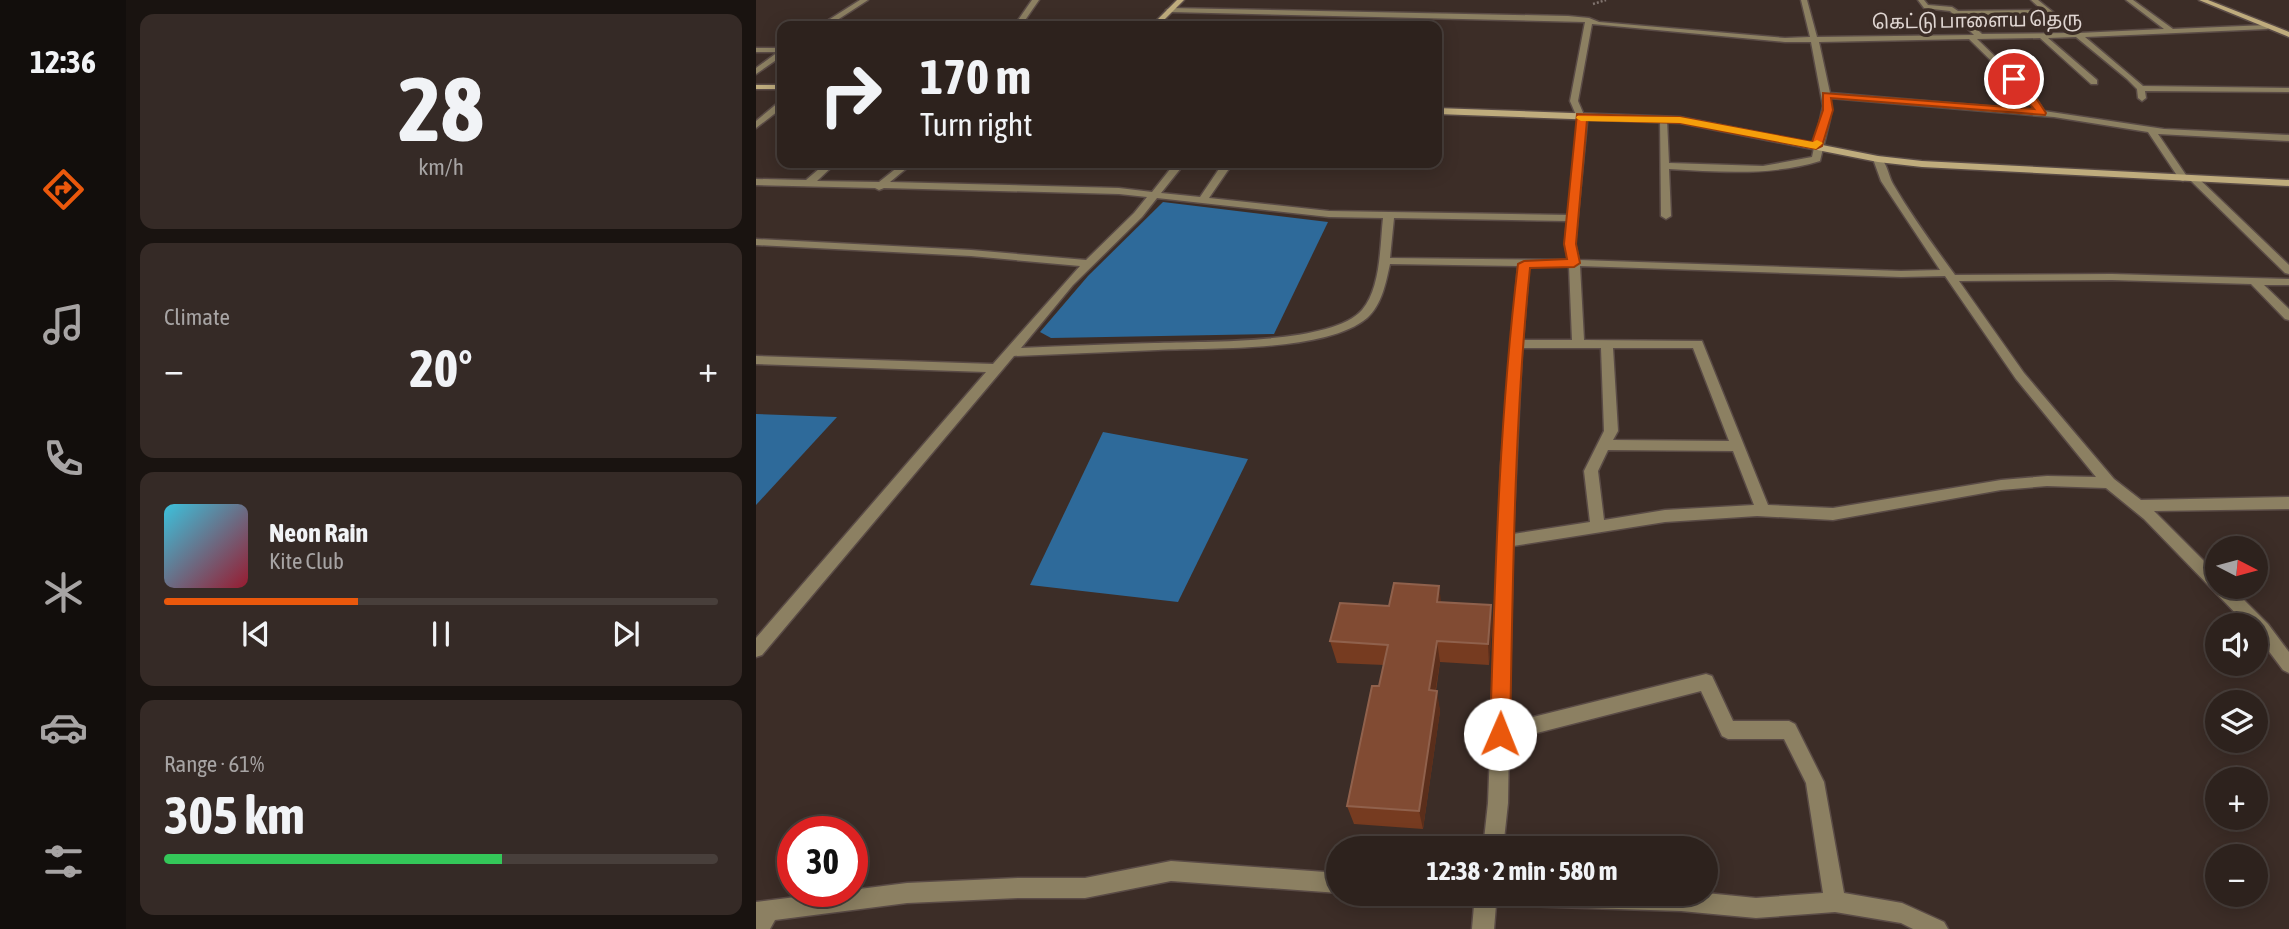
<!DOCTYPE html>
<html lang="en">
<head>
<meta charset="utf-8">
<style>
  body { margin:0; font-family:"Asap Condensed","Noto Sans Tamil",sans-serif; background:#352a26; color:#f1f3f6; height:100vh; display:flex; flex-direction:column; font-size:26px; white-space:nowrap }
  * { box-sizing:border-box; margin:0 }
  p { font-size:23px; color:#a7a4a4 }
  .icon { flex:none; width:38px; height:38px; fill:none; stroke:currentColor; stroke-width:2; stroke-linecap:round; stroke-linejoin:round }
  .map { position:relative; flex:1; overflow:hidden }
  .panel { display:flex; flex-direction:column; gap:14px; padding:14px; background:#191310; width:630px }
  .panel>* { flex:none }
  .guide { position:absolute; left:21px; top:21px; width:665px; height:147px; border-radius:14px; box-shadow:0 4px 18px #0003,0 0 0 2px #483f3b; background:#2d221d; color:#f1f3f6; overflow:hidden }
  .needle { width:46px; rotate:96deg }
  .controls { position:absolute; left:1449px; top:536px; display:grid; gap:14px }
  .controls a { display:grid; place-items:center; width:63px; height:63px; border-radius:50%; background:#2d221d; box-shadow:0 4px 18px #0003,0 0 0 2px #483f3b; font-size:35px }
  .speed { position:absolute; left:21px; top:816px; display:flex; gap:14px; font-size:35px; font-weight:700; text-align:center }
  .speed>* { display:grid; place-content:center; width:91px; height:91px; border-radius:50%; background:#2d221d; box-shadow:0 4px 18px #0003,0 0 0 2px #483f3b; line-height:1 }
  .speed .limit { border:10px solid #d22; background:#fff; color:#111 }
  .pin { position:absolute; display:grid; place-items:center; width:60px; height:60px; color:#fff; margin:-30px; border:4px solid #fff; border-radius:50%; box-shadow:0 2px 7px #0007 }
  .me { position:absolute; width:77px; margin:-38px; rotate:1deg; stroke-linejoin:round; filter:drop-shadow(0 0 5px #0008) }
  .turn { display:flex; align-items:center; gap:24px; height:147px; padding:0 28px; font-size:32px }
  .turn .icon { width:91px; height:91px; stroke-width:2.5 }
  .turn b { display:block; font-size:49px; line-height:60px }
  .big { font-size:52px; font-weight:700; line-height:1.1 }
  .panel .tile { flex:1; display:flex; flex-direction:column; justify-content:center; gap:10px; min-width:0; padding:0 24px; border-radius:14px; background:#352a26 }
  .panel .dial { align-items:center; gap:0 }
  .dial b { font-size:91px; line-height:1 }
  .song { display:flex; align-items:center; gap:21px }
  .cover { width:84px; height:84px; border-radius:10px; background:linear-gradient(135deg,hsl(190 70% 55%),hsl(350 70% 35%)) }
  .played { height:7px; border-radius:4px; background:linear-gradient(90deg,#ea580c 35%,#483f3b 35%) }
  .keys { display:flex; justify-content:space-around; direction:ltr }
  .heat { display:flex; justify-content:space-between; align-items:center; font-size:38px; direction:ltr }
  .charge { height:10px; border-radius:5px; background:linear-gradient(90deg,#34c759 61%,#483f3b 0) }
  .trip { position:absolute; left:570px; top:836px; width:392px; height:70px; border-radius:35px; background:#2d221d; box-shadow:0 4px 18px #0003,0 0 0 2px #483f3b; font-weight:700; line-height:70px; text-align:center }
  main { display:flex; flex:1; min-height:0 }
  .dock { display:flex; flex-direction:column; width:126px; justify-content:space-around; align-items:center; background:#120e0c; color:#a7a4a4 }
  .dock .icon { width:49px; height:49px }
  .dock .active { color:#ea580c }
  .dock b { font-size:32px; color:#f1f3f6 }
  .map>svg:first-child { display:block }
  .water { fill:#2e6a9a }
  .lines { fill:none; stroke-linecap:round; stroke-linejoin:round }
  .street-casing { stroke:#5a4b46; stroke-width:3 }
  .secondary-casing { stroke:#5a4b46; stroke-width:3 }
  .path { stroke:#81746f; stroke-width:2.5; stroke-dasharray:2 2; stroke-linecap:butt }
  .street { fill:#8c8062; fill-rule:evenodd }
  .secondary { fill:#bfac7d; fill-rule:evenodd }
  .wall { fill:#763b20 }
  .shaded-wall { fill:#5a2e1b }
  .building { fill:#814b33; stroke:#90614c; stroke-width:2 }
  .route { fill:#ea580c; stroke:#983908; stroke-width:2 }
  .slow { fill:#f59e0b }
  .labels { text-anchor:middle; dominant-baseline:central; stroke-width:7; stroke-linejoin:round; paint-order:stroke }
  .far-street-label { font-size:19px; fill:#e0d6d2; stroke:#3c2d27 }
</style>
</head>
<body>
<main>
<nav class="dock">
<b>12:36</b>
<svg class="icon active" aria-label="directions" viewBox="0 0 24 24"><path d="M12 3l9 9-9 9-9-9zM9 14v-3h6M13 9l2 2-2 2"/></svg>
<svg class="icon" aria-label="music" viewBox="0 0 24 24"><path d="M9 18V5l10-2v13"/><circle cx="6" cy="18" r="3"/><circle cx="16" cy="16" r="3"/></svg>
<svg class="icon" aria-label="phone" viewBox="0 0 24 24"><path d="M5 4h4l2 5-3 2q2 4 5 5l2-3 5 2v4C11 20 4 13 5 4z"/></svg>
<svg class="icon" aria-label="climate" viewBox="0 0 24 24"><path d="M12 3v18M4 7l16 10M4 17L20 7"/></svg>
<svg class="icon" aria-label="car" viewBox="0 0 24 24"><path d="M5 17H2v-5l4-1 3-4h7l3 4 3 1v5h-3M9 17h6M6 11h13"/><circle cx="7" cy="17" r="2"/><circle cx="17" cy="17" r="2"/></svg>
<svg class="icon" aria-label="filters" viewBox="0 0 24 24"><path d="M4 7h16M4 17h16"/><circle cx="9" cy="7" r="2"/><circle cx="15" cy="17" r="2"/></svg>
</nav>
<section class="panel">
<div class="tile dial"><b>28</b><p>km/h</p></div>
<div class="tile"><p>Climate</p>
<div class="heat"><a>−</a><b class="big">20°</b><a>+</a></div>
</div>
<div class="tile">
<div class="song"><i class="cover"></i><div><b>Neon Rain</b><p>Kite Club</p></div></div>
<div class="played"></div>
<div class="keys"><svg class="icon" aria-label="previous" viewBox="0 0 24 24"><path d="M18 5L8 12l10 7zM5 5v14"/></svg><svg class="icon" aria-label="pause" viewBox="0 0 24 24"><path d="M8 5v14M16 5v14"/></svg><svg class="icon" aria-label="next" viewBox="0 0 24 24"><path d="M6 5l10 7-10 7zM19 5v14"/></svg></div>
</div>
<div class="tile"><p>Range · 61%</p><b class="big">305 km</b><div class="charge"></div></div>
</section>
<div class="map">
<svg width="1533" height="929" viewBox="0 0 1533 929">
  <rect width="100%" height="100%" fill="#3c2d27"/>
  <g class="water">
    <path d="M407,202l165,20 -54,112 -223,4 -11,-6 48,-56z"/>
    <path d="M0,414l81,3 -81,88z"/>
    <path d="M347,432l145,27 -70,143 -148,-17z"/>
  </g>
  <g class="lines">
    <g class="street-casing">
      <g id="street">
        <path d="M104,0h8l-40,26h-9z"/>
        <path d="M276,0h7l-18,26h-7z"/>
        <path d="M1045,0h6l10,37 157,-2 -24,-24 -26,-3 -6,-8h6l4,5 24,2 6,4 84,-1 -11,-10h7l41,33 85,-4 -38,-29h7l40,29 94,-4 4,2 -4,2 -182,8 58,49 146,2v4l-144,-1 1,7 -4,3 -4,-3 -1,-9 -10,-10 -51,-42 -28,1 49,42v4h-6l-51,-46 -63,1 55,53 12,19 120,18 125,6v6l-131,-7 30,44 -5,3 -3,-1 -32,-48 -94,-15 -224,-19v21l-10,42c-49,15 -100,11 -151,8l2,47 -5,3 -5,-3 -1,-98 7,2 2,43 94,3 49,-9 11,-51 -12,-64h-26l-193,-18 -14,77 9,21 -12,122 4,16 322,11 39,-1 -59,-89 -8,-22 5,-3c9,5 10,19 15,28 18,31 40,61 62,91l157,-1 177,5v6h-25l25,24v11l-4,-1 -34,-35 -139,-4 -153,1 65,92 90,106 27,21 148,-3v12l-135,2 63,63v12h13l38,38 21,28v21l-6,-3 -27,-36v-9h-9l-103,-106 -38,-31 -59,-2 -46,4 -168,30 -76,-4 -92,6 -152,24 -4,177 197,-49 6,2 21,45h56l6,3 29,58 20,111 58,10 42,19 4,7h-35l-12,-6 -66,-11 -79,6 -75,-7 -185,-6 -2,24h-22l3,-35 231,-1 50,5 67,-5 -17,-110 -22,-44h-56l-6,-3 -21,-45 -192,49 -1,63 -5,46h-20l5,-46 13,-337 17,-200 -128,-2c-4,18 -8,41 -23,54 -40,34 -156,30 -209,32 -48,2 -96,4 -144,6l-252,299 -6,2v-19l230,-266 -230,-8v-8l237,8 87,-98 -109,-10 -215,-11v-6l215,11 115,10 48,-47 13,-16 -28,-3 -235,-6 -5,2 -4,-2 -119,-3v-6l50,1 20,-17h10l-19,18 62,1 24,-19h10l-23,19 229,6 33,4 23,-29h10l-24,30 39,4 23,-34h10l-24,35 120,13 239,4 11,-93 -9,-21 15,-79 -415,-10 -4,-2 4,-2 398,8 21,2 10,4 186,16 25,-1zM1291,14l23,19 -88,1 -20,-19zM1213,39l57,56 9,15 -205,-17 -11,-51zM401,198l172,19 54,1c-3,27 -2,70 -21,92 -30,35 -162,31 -208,33 -44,1 -89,3 -133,5l52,-63 69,-68zM638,218l173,3 -2,23 3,16 -178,-2zM773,266h40l3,74h-49zM824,266l321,11 44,-1 71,103 80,98 -49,-1 -46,4 -168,28 -65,-3 -66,-164 -118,-1zM766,348h79l3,83 -20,40 6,51 -77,12zM857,348h80l36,93 -116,-1 5,-9zM852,450l125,1 21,54 -89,5 -61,10 -6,-49z"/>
        <path d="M0,48h26v8l-26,18v-6l22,-16h-22z"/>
        <path d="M23,102h3v6l-26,20v-7z"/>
        <path d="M1434,176h6l93,89v9l-4,-1 -95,-93z"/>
        <path d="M415,861l168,12v20l-168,-12 -86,17h-67l-111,5 -132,17 -5,9h-14v-27l151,-19 111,-5h67z"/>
      </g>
    </g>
    <g class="secondary-casing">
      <g id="secondary">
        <path d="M421,0h7l-26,26h-7z"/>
        <path d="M1443,0h9l81,32v5z"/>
        <rect x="0" y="85" width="26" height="4"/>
        <path d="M681,108l243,9 198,39 44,5 367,19v6l-367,-19 -44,-5 -198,-39 -243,-9z"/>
      </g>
    </g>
    <path class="path" d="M837,4l13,-4"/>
    <use href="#street" class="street"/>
    <use href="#secondary" class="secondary"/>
  </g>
  <path class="wall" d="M685,602l50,3 1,22 -3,38 -49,-3 -4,29 4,20 -17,118 -69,-5 -7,-18 32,-120 5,-21 -47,-2 -7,-22 59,-35z"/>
  <g class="shaded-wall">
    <path d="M683,586l3,22 -5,-6z"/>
    <path d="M735,605l1,22 -3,38 -1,-21z"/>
    <path d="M681,641l3,21 -8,49 -3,-21z"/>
    <path d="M681,691l3,20 -17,118 -4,-18z"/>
  </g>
  <path class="building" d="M638,583l45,3 -2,16 54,3 -3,39 -51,-3 -8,49 8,1 -18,120 -72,-5 25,-120h7l9,-41 -58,-4 10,-38 49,3z"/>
  <path class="route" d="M1258,76l18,16 14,21 -1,2 -214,-17 2,12 -11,36 -6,3 -136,-26 -93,-3 -11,124 4,19 -6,4 -44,1c-16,155 -17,310 -20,466l-3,7 -7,3 -7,-3 -3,-7c5,-157 9,-314 28,-470l6,-3 43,-2 -3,-15 13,-130 103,3 132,25 11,-32v-17l211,16 -25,-30z"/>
  <path class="slow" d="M821,116l103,1 133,25 4,-2 6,3 -7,6 -136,-26 -99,-2 -5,-3z"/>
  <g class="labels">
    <g class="far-street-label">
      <text transform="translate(1221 20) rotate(-1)">கெட்டு பாளைய தெரு</text>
    </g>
  </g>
</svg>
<div class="controls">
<a><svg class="needle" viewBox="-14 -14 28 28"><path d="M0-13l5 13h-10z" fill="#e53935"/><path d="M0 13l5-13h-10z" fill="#a7a4a4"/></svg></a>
<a><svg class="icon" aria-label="sound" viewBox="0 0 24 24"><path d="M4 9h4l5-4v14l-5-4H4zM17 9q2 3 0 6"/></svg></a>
<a><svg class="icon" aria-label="layers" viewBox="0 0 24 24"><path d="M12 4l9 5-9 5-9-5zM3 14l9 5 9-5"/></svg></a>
<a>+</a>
<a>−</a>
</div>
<div class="speed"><div class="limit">30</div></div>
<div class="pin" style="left:1258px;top:79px;background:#d93025"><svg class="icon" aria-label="arrive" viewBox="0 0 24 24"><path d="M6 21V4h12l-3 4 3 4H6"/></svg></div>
<svg class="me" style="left:744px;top:734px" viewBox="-20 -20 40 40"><circle r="19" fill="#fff"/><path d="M0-13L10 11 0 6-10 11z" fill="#ea580c"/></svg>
<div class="trip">12:38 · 2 min · 580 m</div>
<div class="guide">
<div class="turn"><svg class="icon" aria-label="right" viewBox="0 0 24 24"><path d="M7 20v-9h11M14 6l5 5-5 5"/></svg><div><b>170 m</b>Turn right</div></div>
</div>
</div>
</main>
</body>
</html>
